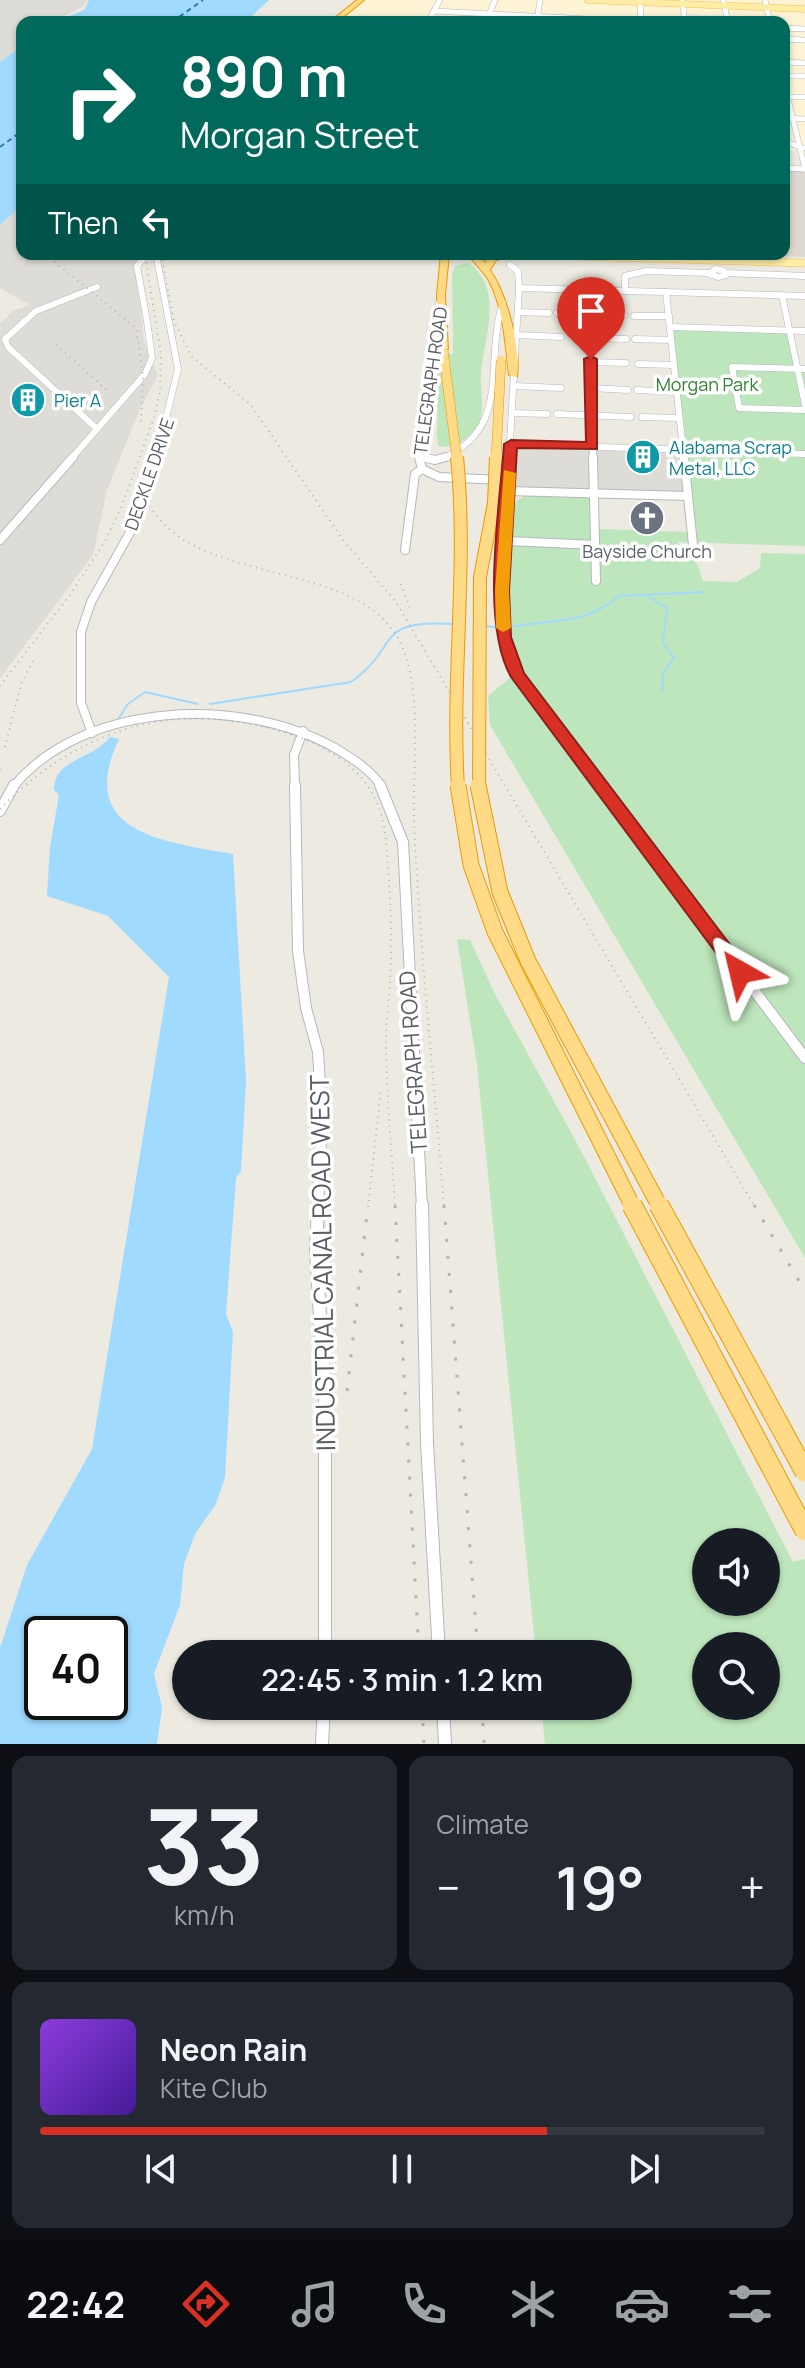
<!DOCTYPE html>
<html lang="en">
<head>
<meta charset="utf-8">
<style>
  body { margin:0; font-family:Manrope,sans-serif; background:#242831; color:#f1f3f6; height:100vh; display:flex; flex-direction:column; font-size:30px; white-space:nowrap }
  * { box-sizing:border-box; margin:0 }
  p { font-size:26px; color:#9ea1a6 }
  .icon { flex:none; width:44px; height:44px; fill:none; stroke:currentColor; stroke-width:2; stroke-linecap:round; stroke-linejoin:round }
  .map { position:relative; height:1744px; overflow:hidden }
  .sheet { display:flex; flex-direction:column; gap:12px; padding:12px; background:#0d0f14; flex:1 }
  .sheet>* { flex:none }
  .banner { position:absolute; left:16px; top:16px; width:774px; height:244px; border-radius:16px; box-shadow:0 2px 6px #0004; background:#00695c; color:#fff; overflow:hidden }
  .tools { position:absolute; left:692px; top:1528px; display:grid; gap:16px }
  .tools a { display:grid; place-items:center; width:88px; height:88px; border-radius:50%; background:#171b24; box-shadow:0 2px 6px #0004; font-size:40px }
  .speed { position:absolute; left:24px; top:1616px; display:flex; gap:16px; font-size:40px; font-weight:700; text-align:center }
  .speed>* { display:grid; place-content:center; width:104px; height:104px; border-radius:50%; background:#171b24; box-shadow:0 2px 6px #0004; line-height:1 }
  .speed .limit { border:4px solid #111; border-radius:12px; background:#fff; color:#111 }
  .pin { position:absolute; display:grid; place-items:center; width:68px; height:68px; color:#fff; margin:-82px -34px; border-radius:50% 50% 50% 0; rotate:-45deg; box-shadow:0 0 8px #0007 }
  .pin .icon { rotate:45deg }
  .me { position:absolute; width:88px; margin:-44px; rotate:323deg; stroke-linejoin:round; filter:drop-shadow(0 0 6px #0008) }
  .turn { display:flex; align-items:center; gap:28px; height:168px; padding:0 32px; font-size:36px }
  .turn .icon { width:104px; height:104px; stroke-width:2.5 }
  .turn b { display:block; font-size:56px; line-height:68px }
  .then { display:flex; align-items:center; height:76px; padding:0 32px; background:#0003; gap:16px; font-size:30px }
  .big { font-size:60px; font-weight:600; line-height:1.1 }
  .sheet .card { flex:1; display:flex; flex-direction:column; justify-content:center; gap:12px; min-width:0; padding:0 28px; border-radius:16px; background:#242831 }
  .sheet .dial { align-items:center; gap:0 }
  .dial b { font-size:104px; line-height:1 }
  .song { display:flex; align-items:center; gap:24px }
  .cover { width:96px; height:96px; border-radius:12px; background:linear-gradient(135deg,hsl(270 70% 55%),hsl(260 70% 35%)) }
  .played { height:8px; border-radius:4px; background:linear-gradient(90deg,#d93025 70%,#363941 70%) }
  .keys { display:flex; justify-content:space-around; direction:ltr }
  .heat { display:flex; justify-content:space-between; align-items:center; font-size:44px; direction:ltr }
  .sheet .tiles { flex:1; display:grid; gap:12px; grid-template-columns:1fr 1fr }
  .card:last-child { grid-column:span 2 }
  .trip { position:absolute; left:172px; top:1640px; width:460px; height:80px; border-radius:40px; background:#171b24; box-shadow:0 2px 6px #0004; font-weight:600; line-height:80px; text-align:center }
  .menu { display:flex; height:128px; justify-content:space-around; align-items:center; background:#090b0e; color:#9ea1a6 }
  .menu .icon { width:56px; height:56px }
  .menu .active { color:#d93025 }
  .menu b { font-size:36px; color:#f1f3f6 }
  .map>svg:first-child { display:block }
  .commercial { fill:#fff3d5 }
  .industrial { fill:#dedcd6 }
  .education { fill:#ded9d0 }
  .green { fill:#bee6bc; fill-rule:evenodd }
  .water { fill:#a0daff; fill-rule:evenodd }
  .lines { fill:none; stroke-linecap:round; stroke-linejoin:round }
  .stream { stroke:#a0daff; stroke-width:2 }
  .ferry { stroke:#3775ac; stroke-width:2; stroke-dasharray:5 4; stroke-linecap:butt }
  .minor-far4-casing { stroke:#b4b8bd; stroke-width:6 }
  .minor-far3-casing { stroke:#b4b8bd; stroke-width:7 }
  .minor-far2-casing { stroke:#b4b8bd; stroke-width:10 }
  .minor-far1-casing { stroke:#b4b8bd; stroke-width:12 }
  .minor-casing { stroke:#b4b8bd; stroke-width:14 }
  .major-far1-casing { stroke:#f6c051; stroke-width:7 }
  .major-casing { stroke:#f6c051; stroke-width:8 }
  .highway-casing { stroke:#ef9900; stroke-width:2 }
  .minor-far4 { stroke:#fff; stroke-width:5 }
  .minor-far3 { stroke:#fff; stroke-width:6 }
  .minor-far2 { stroke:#fff; stroke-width:8 }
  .minor-far1 { stroke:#fff; stroke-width:10 }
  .minor { stroke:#fff; stroke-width:12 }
  .major-far1 { stroke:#ffeca5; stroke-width:6 }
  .major { stroke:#ffeca5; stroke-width:7 }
  .highway { fill:#ffdb87; fill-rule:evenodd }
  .rail-far1 { stroke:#b3b4b4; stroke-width:2; stroke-dasharray:1 5; stroke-linecap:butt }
  .rail { stroke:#b3b4b4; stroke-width:3; stroke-dasharray:3 14; stroke-linecap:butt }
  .minor-bridge-casing { stroke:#b4b8bd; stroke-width:7; stroke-linecap:butt }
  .highway-bridge-far3-casing { stroke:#ef9900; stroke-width:10; stroke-linecap:butt }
  .highway-bridge-far2-casing { stroke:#ef9900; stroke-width:14; stroke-linecap:butt }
  .highway-bridge-far1-casing { stroke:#ef9900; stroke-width:17; stroke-linecap:butt }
  .highway-bridge-casing { stroke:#ef9900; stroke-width:21; stroke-linecap:butt }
  .minor-bridge { stroke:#fff; stroke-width:6 }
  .highway-bridge-far3 { stroke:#ffdb87; stroke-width:9 }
  .highway-bridge-far2 { stroke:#ffdb87; stroke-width:12 }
  .highway-bridge-far1 { stroke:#ffdb87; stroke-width:15 }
  .highway-bridge { stroke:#ffdb87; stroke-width:19 }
  .route { fill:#d93025; stroke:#8d1f18; stroke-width:2 }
  .slow { fill:#f59e0b }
  .labels { text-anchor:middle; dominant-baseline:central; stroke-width:7; stroke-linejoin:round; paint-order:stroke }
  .far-street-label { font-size:18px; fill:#5a5e63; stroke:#fff }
  .far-park-label { font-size:18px; fill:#308330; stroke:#fff }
  .far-culture-label { font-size:18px; fill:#0d838f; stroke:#fff; text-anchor:start }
  .far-worship-label { font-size:18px; fill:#5b616d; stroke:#fff }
  .street-label { font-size:22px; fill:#5a5e63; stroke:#fff }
  .near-street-label { font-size:26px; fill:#5a5e63; stroke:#fff }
</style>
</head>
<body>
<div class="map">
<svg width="805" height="1744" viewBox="0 0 805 1744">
  <rect width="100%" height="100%" fill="#edeae1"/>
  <path class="commercial" d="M366,0h439v171l-6,-21h-15v-128h-58l-2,-6 -38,-2v8h-348z"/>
  <g class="industrial">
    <path d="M0,0h88l-5,7 -33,15h-28v24l-22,16z"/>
    <path d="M22,205v49h113l9,87 14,34 -19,36 -32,79 -14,65 -93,123v-354l13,-13 17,-6 -30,-17v-63z"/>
    <path d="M515,446l164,6 5,42 -171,-5z"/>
  </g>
  <path class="education" d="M784,170l21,1v86l-93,-3h72z"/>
  <g class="green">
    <path d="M468,263c37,24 16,76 13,111 -1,15 4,36 -2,50 -6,12 -28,27 -41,22l-1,-9 2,-84 14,1 -1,-80 3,-8z"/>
    <path d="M672,328l115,4 8,38 10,1v175l-128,-4 17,14 9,25 34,1 23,-14 1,-15 44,1v704l-315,-533 -2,-29 28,-23 -12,-36 -2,-47 8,-2 3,-85 15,-9 69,-2 2,37 88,3 -8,-80h8z"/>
    <path d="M457,939l13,1 25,54 84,153 214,415 12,-3v185h-260l-4,-38h77v-52h-82l-59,-589zM706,1542h60v60h-60zM706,1646h60v60h-60z"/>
  </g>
  <g class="water">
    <path d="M89,0h180l-18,17 13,2 -3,3h-205l28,-12z"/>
    <path d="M22,46v159l-22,20v-163z"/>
    <path d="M110,737l9,2c-45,95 47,103 114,115l13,227 -5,90 -5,7 -10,136 7,18 -8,145 -9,27 -21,30 -11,30 -4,41 -26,69 8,33 -5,37h-157v-96l27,-83 65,-116 77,-472 -61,-61 -61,-20 3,-49 9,-52 -5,-5c-1,-31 40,-31 56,-53zM42,1634h68v68h-68z"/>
  </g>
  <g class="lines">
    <g class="stream">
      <path d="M649,597l18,11 -4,35 11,15 -11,16 -1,18"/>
      <path d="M484,626l11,1"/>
      <path d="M510,627c38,-7 79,-3 109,-31l85,-4"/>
      <path d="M210,704l141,-22c51,-36 21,-63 102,-58"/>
      <path d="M119,718l9,-14 17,-12 53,12"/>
    </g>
    <g class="ferry">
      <path d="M172,22l31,-22"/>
      <path d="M0,147l22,-16"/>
    </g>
    <g class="minor-far4-casing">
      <g id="minor-far4">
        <path d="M640,0l1,22"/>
        <path d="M682,0l3,22"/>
        <path d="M723,0l5,22"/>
        <path d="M765,0l5,22"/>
        <path d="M434,11l211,11"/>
        <path d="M537,20l3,-20"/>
        <path d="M428,22l12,-22"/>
        <path d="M486,22l9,-22"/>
        <path d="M784,28l21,1"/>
        <path d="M784,39l21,1"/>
        <path d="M784,62l21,1"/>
        <path d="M784,76h21"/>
        <path d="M784,82l21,87"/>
        <path d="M784,97h21"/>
        <path d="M784,118l21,1"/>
        <path d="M784,141l19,7"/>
        <path d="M784,168l21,1"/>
      </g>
    </g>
    <g class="minor-far3-casing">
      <g id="minor-far3">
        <path d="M716,269l8,2 2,4 -8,2 -9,-3z"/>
        <path d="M726,273l79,3"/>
        <path d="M519,288l286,8"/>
        <path d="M588,290l5,169"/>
        <path d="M625,291v-15l21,-5 63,2"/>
        <path d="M666,292l18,167"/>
        <path d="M782,295l23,110"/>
        <path d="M518,312l31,1"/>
        <path d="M557,313l67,2"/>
        <path d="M634,316h35"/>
        <path d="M670,327l135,4"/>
        <path d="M517,335l44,2"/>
        <path d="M590,338l36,1"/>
        <path d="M635,339l36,1"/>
        <path d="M591,362l35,1"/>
        <path d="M638,364l36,1"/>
        <path d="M805,369l-73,-2 7,41 66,2"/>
        <path d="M514,386l47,2"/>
        <path d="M592,388l36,2"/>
        <path d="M637,390l40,2"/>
        <path d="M513,413l34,1"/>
        <path d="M557,414l74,3"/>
        <path d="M642,417l37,1"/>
        <path d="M96,428l-88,-81 -3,-8 31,-28 61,-24"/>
        <path d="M511,444l294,10"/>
        <path d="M418,453l9,6"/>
        <path d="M71,459l74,-85 7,-16 -5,-37"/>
        <path d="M156,459l22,-90 -22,-115"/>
        <path d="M419,459l20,-156"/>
        <path d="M441,459c73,-31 42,-97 62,-156"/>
        <path d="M509,459l10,-171 -1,-17 -8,-6"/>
      </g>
    </g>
    <g class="minor-far2-casing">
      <g id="minor-far2">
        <path d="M419,457l3,12"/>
        <path d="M423,457l12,3 11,-3"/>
        <path d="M510,457c-4,56 -21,169 7,217 23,40 57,76 85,113"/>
        <path d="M593,457l3,124"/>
        <path d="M684,457l9,88"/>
        <path d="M422,469l17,8 61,3"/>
        <path d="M508,491l180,5"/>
        <path d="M0,540l73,-83"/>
        <path d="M506,541l89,4"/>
        <path d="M405,550l10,-76 7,-5"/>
        <path d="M92,733l-11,-30v-71l10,-30 42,-75 23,-70"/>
        <path d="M13,787c71,-87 230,-91 322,-39 17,10 36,22 47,39"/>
        <path d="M295,787l-1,-32 9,-24"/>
      </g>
    </g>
    <g class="minor-far1-casing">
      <g id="minor-far1">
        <path d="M295,785l3,166 8,57 12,44 4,66 -4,89"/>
        <path d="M380,785l23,57 19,365"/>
        <path d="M600,785l205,273"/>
        <path d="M0,811l14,-26"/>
      </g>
    </g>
    <g class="minor-casing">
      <g id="minor">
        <path d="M318,1205l-2,46 9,147v256"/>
        <path d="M422,1205l5,238 12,211"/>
        <path d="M443,1706l2,38"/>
        <path d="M322,1744l2,-38"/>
      </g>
    </g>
    <g class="major-far1-casing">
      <path id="major-far1" d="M588,0l217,9"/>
    </g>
    <g class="major-casing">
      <path id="major" d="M509,254l296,9"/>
    </g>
    <g class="highway-casing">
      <g id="highway">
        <path d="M357,0h7l-27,22h-7z"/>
        <path d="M441,254h8l-4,41 3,54 -5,3 -5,-3 -1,-54z"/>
        <path d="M467,254h9l9,9 5,-7 30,-2 -24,6 -6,10c17,24 31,78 27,107l-8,-2c-4,-32 -5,-67 -21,-96 -6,-9 -14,-17 -21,-25z"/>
      </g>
    </g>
    <use href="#minor-far4" class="minor-far4"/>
    <use href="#minor-far3" class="minor-far3"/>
    <use href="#minor-far2" class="minor-far2"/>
    <use href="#minor-far1" class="minor-far1"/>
    <use href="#minor" class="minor"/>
    <use href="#major-far1" class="major-far1"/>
    <use href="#major" class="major"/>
    <use href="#highway" class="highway"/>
    <g class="rail-far1">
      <path d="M45,254l91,74 7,48 -2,50"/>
      <path d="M161,254l13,67 17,35 60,49 92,135 53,62 359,605"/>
      <path d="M56,345l53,47"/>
      <path d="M144,465c1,11 -1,26 3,36 1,5 7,11 10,15 51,67 195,47 239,119 29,48 16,132 18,186 6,129 20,258 30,386"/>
      <path d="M401,584l10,27"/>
      <path d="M0,686l70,-91 35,-54 16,-33 34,-93 5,-24 1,-36 -16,-101"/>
      <path d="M5,747l16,-63 14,-27"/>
      <path d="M0,770l1,-4"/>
      <path d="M0,809c58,-60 137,-99 223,-89 58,7 133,26 156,88 8,23 8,47 10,72 2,34 3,68 1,103 -1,18 -4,36 -4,54 0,57 6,114 9,170"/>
      <path d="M368,1207l13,-118"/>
    </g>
    <g class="rail">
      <path d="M395,1205l24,449"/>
      <path d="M444,1205l34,449"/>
      <path d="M754,1205l51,86"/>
      <path d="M347,1391l21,-186"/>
      <path d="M422,1706l2,38"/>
      <path d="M482,1706l2,38"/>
    </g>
    <g class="minor-bridge-casing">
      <path id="minor-bridge" d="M147,254l-10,12 10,55"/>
    </g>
    <g class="highway-bridge-far3-casing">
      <g id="highway-bridge-far3">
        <path d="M443,349l14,110"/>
        <path d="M496,459l5,-99"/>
      </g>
    </g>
    <g class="highway-bridge-far2-casing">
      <g id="highway-bridge-far2">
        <path d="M457,457c11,110 -6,220 1,330"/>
        <path d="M479,787l1,-210 14,-74 2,-46"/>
      </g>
    </g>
    <g class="highway-bridge-far1-casing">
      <g id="highway-bridge-far1">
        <path d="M458,785l13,80 24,67 138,275"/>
        <path d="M478,785l22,107 28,69 132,246"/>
      </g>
    </g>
    <g class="highway-bridge-casing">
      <g id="highway-bridge">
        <path d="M632,1205l173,326"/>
        <path d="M659,1205l146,267"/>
      </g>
    </g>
    <use href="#minor-bridge" class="minor-bridge"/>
    <use href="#highway-bridge-far3" class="highway-bridge-far3"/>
    <use href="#highway-bridge-far2" class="highway-bridge-far2"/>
    <use href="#highway-bridge-far1" class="highway-bridge-far1"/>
    <use href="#highway-bridge" class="highway-bridge"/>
  </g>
  <path class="route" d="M591,356l6,3v90l-80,-1 -8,143 2,46 13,36 223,294 3,5 -3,5h-13l-223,-300c-31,-55 -11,-170 -7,-233l7,-4 75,2 -2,-83z"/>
  <path class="slow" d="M504,470l12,3 -7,118 2,37 -8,4 -7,-4 -1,-37z"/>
  <defs>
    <g id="building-disc" transform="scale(1.8)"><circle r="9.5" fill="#0f9aa8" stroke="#fff"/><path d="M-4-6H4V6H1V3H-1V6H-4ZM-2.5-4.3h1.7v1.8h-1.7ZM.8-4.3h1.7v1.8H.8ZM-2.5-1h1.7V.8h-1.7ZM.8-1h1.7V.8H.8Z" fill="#fff"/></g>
    <g id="church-disc" transform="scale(1.8)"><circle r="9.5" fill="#6b7280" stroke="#fff"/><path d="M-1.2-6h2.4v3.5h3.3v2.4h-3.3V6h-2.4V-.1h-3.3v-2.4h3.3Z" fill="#fff"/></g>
  </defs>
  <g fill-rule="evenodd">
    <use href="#building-disc" x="28" y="400"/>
    <use href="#building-disc" x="643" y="457"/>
    <use href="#church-disc" x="647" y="518"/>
  </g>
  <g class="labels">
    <g class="far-street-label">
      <text transform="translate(430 381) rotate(-82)">TELEGRAPH ROAD</text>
      <text transform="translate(149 474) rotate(-71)">DECKLE DRIVE</text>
    </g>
    <g class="far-park-label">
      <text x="707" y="384">Morgan Park</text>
    </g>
    <g class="far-culture-label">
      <text x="54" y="400">Pier A</text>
      <text x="669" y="447">Alabama Scrap<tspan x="669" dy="21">Metal, LLC</tspan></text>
    </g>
    <g class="far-worship-label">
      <text x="647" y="551">Bayside Church</text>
    </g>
    <g class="street-label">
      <text transform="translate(413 1062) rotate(-94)">TELEGRAPH ROAD</text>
    </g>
    <g class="near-street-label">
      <text transform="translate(322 1263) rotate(-91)">INDUSTRIAL CANAL ROAD WEST</text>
    </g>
  </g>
</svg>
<div class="tools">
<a><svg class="icon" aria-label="sound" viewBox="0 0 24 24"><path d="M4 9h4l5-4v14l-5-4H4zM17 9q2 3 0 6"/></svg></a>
<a><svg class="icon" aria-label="search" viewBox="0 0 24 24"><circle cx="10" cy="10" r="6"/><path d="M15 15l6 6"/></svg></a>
</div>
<div class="speed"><div class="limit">40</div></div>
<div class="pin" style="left:591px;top:359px;background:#d93025"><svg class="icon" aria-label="arrive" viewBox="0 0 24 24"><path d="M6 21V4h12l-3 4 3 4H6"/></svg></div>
<svg class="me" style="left:740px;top:972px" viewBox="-20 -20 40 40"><path d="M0-17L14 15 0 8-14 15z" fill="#d93025" stroke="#fff" stroke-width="4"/></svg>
<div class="trip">22:45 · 3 min · 1.2 km</div>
<div class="banner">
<div class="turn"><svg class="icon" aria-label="right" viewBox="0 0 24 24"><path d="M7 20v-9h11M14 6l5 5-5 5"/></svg><div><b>890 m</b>Morgan Street</div></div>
<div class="then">Then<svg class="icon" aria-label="left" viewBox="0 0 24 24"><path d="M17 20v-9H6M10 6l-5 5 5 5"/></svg></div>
</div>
</div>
<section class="sheet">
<div class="tiles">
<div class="card dial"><b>33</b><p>km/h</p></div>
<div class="card"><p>Climate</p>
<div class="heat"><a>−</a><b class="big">19°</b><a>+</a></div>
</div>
<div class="card">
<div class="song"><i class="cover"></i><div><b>Neon Rain</b><p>Kite Club</p></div></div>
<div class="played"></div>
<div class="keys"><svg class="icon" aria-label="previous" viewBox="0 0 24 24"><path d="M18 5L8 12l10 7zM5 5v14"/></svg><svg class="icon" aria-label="pause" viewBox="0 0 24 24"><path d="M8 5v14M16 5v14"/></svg><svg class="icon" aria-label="next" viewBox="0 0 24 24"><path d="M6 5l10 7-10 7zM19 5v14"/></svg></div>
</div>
</div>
</section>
<nav class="menu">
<b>22:42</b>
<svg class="icon active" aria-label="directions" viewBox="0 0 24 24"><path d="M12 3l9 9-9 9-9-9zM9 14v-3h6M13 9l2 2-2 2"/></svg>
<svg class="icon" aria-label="music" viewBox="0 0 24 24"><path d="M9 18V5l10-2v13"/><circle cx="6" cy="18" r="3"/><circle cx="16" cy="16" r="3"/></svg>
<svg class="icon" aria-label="phone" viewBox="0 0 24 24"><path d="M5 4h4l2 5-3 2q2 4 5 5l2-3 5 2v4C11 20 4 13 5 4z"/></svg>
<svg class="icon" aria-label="climate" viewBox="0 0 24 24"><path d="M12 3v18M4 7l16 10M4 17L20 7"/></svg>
<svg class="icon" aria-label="car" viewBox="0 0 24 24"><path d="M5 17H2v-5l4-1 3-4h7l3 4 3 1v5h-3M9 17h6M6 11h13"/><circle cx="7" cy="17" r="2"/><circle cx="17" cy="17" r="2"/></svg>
<svg class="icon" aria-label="filters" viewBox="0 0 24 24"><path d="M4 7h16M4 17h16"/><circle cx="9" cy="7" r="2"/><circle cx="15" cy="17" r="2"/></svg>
</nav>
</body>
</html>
